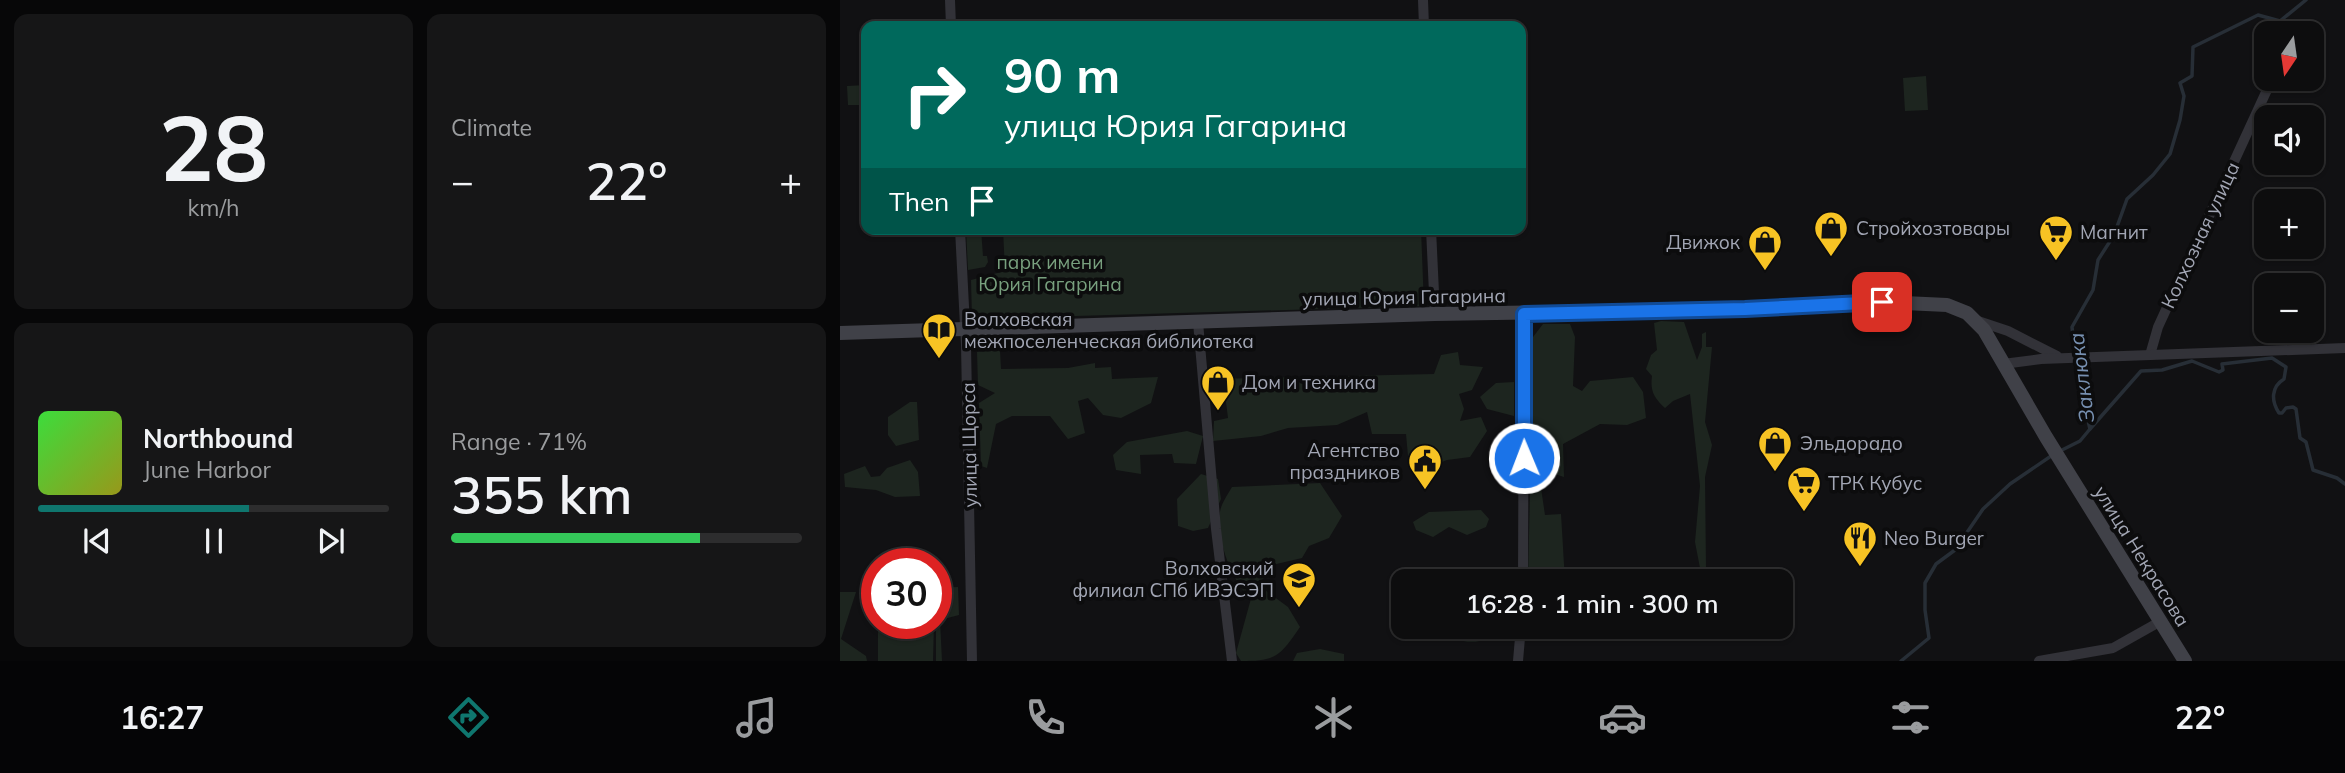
<!DOCTYPE html>
<html lang="en">
<head>
<meta charset="utf-8">
<style>
  body { margin:0; font-family:Mulish,sans-serif; background:#161617; color:#f1f3f6; height:100vh; display:flex; flex-direction:column; font-size:26px; white-space:nowrap }
  * { box-sizing:border-box; margin:0 }
  p { font-size:23px; color:#9a9c9e }
  .icon { flex:none; width:38px; height:38px; fill:none; stroke:currentColor; stroke-width:2; stroke-linecap:round; stroke-linejoin:round }
  .map { position:relative; flex:1; overflow:hidden }
  .panel { display:flex; flex-direction:column; gap:14px; padding:14px; background:#070708; width:840px }
  .panel>* { flex:none }
  .hud { position:absolute; left:21px; top:21px; width:665px; height:214px; border-radius:14px; box-shadow:0 2px 5px #0004,0 0 0 2px #2d2d2e; background:#00695c; color:#fff; overflow:hidden }
  .needle { width:46px; rotate:193deg }
  .tools { position:absolute; left:1414px; top:21px; display:grid; gap:14px }
  .tools a { display:grid; place-items:center; width:70px; height:70px; border-radius:14px; background:#0d0d0e; box-shadow:0 2px 5px #0004,0 0 0 2px #2d2d2e; font-size:35px }
  .speed { position:absolute; left:21px; top:548px; display:flex; gap:14px; font-size:35px; font-weight:700; text-align:center }
  .speed>* { display:grid; place-content:center; width:91px; height:91px; border-radius:50%; background:#0d0d0e; box-shadow:0 2px 5px #0004,0 0 0 2px #2d2d2e; line-height:1 }
  .speed .limit { border:10px solid #d22; background:#fff; color:#111 }
  .pin { position:absolute; display:grid; place-items:center; width:60px; height:60px; color:#fff; margin:-30px; border-radius:14px; box-shadow:0 4px 10px #0006 }
  .me { position:absolute; width:77px; margin:-38px; rotate:359deg; stroke-linejoin:round; filter:drop-shadow(0 0 5px #0008) }
  .turn { display:flex; align-items:center; gap:24px; height:147px; padding:0 28px; font-size:32px }
  .turn .icon { width:91px; height:91px; stroke-width:2.5 }
  .turn b { display:block; font-size:49px; line-height:60px }
  .then { display:flex; align-items:center; height:66px; padding:0 28px; background:#0003; gap:14px; font-size:26px }
  .big { font-size:52px; font-weight:600; line-height:1.1 }
  .panel .widget { flex:1; display:flex; flex-direction:column; justify-content:center; gap:10px; min-width:0; padding:0 24px; border-radius:14px; background:#161617 }
  .panel .dial { align-items:center; gap:0 }
  .dial b { font-size:91px; line-height:1 }
  .song { display:flex; align-items:center; gap:21px }
  .cover { width:84px; height:84px; border-radius:10px; background:linear-gradient(135deg,hsl(120 70% 55%),hsl(60 70% 35%)) }
  .played { height:7px; border-radius:4px; background:linear-gradient(90deg,#0f766e 60%,#2d2d2e 60%) }
  .keys { display:flex; justify-content:space-around; direction:ltr }
  .heat { display:flex; justify-content:space-between; align-items:center; font-size:38px; direction:ltr }
  .charge { height:10px; border-radius:5px; background:linear-gradient(90deg,#34c759 71%,#2d2d2e 0) }
  .panel .tiles { flex:1; display:grid; gap:14px; grid-template-columns:repeat(2,1fr) }
  .trip { position:absolute; left:551px; top:569px; width:402px; height:70px; border-radius:14px; background:#0d0d0e; box-shadow:0 2px 5px #0004,0 0 0 2px #2d2d2e; font-weight:600; line-height:70px; text-align:center }
  .dock { display:flex; height:112px; justify-content:space-around; align-items:center; background:#050506; color:#9a9c9e }
  .dock .icon { width:49px; height:49px }
  .dock .current { color:#0f766e }
  .dock b { font-size:32px; color:#f1f3f6 }
  main { display:flex; flex:1; min-height:0 }
  .map>svg:first-child { display:block }
  .green { fill:#1d251f }
  .lines { fill:none; stroke-linecap:round; stroke-linejoin:round }
  .stream { stroke:#272e36; stroke-width:3.5 }
  .minor { stroke:#323238; stroke-width:10 }
  .secondary { stroke:#404148; stroke-width:14 }
  .route-casing { stroke:#114b97; stroke-width:18 }
  .route { stroke:#1a73e8; stroke-width:12 }
  .labels { text-anchor:middle; dominant-baseline:central; stroke-width:7; stroke-linejoin:round; paint-order:stroke }
  .poi-label { font-size:19px; fill:#a2a6b4; stroke:#0c0c0d; text-anchor:start }
  .street-label { font-size:19px; fill:#a2a6b4; stroke:#0c0c0d }
  .park-label { font-size:19px; fill:#78a07e; stroke:#0c0c0d }
  .water-label { font-size:21px; font-style:italic; fill:#7790b1; stroke:#0c0c0d }
</style>
</head>
<body>
<main>
<section class="panel">
<div class="tiles">
<div class="widget dial"><b>28</b><p>km/h</p></div>
<div class="widget"><p>Climate</p>
<div class="heat"><a>−</a><b class="big">22°</b><a>+</a></div>
</div>
<div class="widget">
<div class="song"><i class="cover"></i><div><b>Northbound</b><p>June Harbor</p></div></div>
<div class="played"></div>
<div class="keys"><svg class="icon" aria-label="previous" viewBox="0 0 24 24"><path d="M18 5L8 12l10 7zM5 5v14"/></svg><svg class="icon" aria-label="pause" viewBox="0 0 24 24"><path d="M8 5v14M16 5v14"/></svg><svg class="icon" aria-label="next" viewBox="0 0 24 24"><path d="M6 5l10 7-10 7zM19 5v14"/></svg></div>
</div>
<div class="widget"><p>Range · 71%</p><b class="big">355 km</b><div class="charge"></div></div>
</div>
</section>
<div class="map">
<svg width="1505" height="661" viewBox="0 0 1505 661">
  <rect width="100%" height="100%" fill="#111113"/>
  <g class="green">
    <path d="M1086,76l2,34 -23,1 -2,-33z"/>
    <path d="M26,85v36l-6,1 -1,-17h-11l-1,-19z"/>
    <path d="M126,229h15l2,27h4l1,6 -3,5 -17,3z"/>
    <path d="M163,229h418l3,77 -452,13 -1,-39 34,-9z"/>
    <path d="M821,321l23,1 13,38 5,-13v-13l4,-2v15h6l-7,75 7,23 -7,32 1,91h-6l-5,-26 5,-56 -10,-92 -17,7 -8,7c-11,-10 -15,-17 -13,-32l-6,-7 5,-14 6,-5 -3,-27z"/>
    <path d="M703,324h27l5,13 -2,49 9,5 8,-10 43,-4 10,15 3,26 -19,7 -27,-1 -37,20 1,33 -31,-10 -3,-126z"/>
    <path d="M160,350l1,19 67,-1 27,-5v5l16,-1 1,12 46,-2 -7,26 -30,15 -18,-3 -15,-17 -10,3 7,32 -17,6 -18,-23h-38l-16,8 -9,44 -6,-2 -2,-63 16,-10 -17,-8 -1,-33z"/>
    <path d="M618,352l2,13 23,2 -11,23 -13,4 5,15 -4,12 21,-4 6,14 -17,26 -23,3 -21,8 -18,-12 -2,-22h-34l-5,-22 -30,13 -49,3 -27,8 -48,5 1,-20 14,-3 -2,-16 -14,-3 -1,-20 223,-5 7,-19z"/>
    <path d="M674,382v34l-27,-7 -7,-12 16,-14z"/>
    <path d="M70,402h7l2,38 -23,6 -8,-11v-18z"/>
    <path d="M347,431l16,5 -7,28 -22,-1 -2,-9 -32,1 1,19 -25,-4 -3,-15 14,-13z"/>
    <path d="M70,460l8,12 2,24 -25,1 -19,-7 -31,-3 -1,-13 21,-8 6,11 9,-1 7,-8z"/>
    <path d="M361,474l17,5 3,20 -13,29 -15,3 -15,-5 -1,-27z"/>
    <path d="M480,483l22,33 -13,22 -20,8 -7,12 -39,9 1,11 -18,16c-17,-21 -29,-54 -26,-82 1,-8 8,-18 12,-25z"/>
    <path d="M701,488l4,27 16,-1 4,67h-37l2,-91z"/>
    <path d="M641,510l8,9 -3,8 -19,8 -18,-8 -16,10 -17,-7 -3,-8 16,-10z"/>
    <path d="M118,587l1,28 -19,5 2,41h-6v-73z"/>
    <path d="M425,590l23,17 12,20c-20,29 -23,34 -59,34l-5,-8 16,-58z"/>
    <path d="M0,592h16l-15,47 25,17 1,5h-27z"/>
    <path d="M38,623h56l-1,38h-55z"/>
    <path d="M571,627v-1l96,1v2c-25,15 -40,18 -66,3l-13,8 -17,-3z"/>
    <path d="M480,649l24,5v7h-51l4,-8z"/>
  </g>
  <g class="lines">
    <g class="stream">
      <path d="M1250,429l51,-58 21,-1 30,-9 27,11 4,-2 -1,-6 50,-6 14,9 -2,12c-13,8 -13,22 -5,34h3l4,-5 7,-1 3,2 4,29 6,4 7,28 24,8 8,6"/>
      <path d="M1220,451l20,-10 10,-12 -12,-51 -6,-51 21,-37 5,-30 16,-25 13,-36 26,-24 17,-21 10,-34 4,-24 -4,-13 12,-7 1,-29 65,-32 22,6 26,-21"/>
      <path d="M1061,661l28,-23 -4,-28v-27l11,-19 19,-14 28,-41 27,-25 44,-30"/>
    </g>
    <g class="minor">
      <path d="M110,0l1,26"/>
      <path d="M583,0l1,26"/>
      <path d="M120,229l6,116 6,316"/>
      <path d="M591,229l4,85"/>
      <path d="M1138,321l30,10 49,25"/>
      <path d="M358,322l18,207 16,132"/>
      <path d="M1310,355l8,-28 114,-248"/>
      <path d="M1163,364l38,-5 304,-11"/>
      <path d="M683,581l1,-267"/>
      <path d="M678,661l3,-35"/>
      <path d="M1199,661l74,-13 48,-27"/>
    </g>
    <path class="secondary" d="M0,333l595,-19 310,-5 138,-7 64,3 20,8 17,17 62,107 139,224"/>
  </g>
  <g class="lines">
    <g class="route-casing">
      <path id="route" d="M684,458v-144l221,-5 137,-7"/>
    </g>
    <use href="#route" class="route"/>
  </g>
  <defs>
    <g id="shop-pin" transform="scale(1.75)"><path d="M0 17L-7.5 6A9.5 9.5 0 1 1 7.5 6Z" fill="#f7c324" stroke="#0c0c0d"/><path d="M-5-2.5h2.3a2.7 3.5 0 0 1 5.4 0H5L5.5 6h-11ZM-1.5-2.5h3a1.5 2.3 0 0 0-3 0Z" fill="#111"/></g>
    <g id="supermarket-pin" transform="scale(1.75)"><path d="M0 17L-7.5 6A9.5 9.5 0 1 1 7.5 6Z" fill="#f7c324" stroke="#0c0c0d"/><path d="M-6-5.5h2.5l.6 2H6L4.5 2H-2.5L-4.4-4H-6ZM-1.5 3.2a1.3 1.3 0 1 0 .1 0ZM3 3.2a1.3 1.3 0 1 0 .1 0Z" fill="#111"/></g>
    <g id="library-pin" transform="scale(1.75)"><path d="M0 17L-7.5 6A9.5 9.5 0 1 1 7.5 6Z" fill="#f7c324" stroke="#0c0c0d"/><path d="M-6-4Q-3-5.5-.7-3.5V5Q-3 3-6 4ZM6-4Q3-5.5 .7-3.5V5Q3 3 6 4Z" fill="#111"/></g>
    <g id="civic-pin" transform="scale(1.75)"><path d="M0 17L-7.5 6A9.5 9.5 0 1 1 7.5 6Z" fill="#f7c324" stroke="#0c0c0d"/><path d="M-.6-6.5H3V-4.5H.6V-3L4-1V1h2V6H-6V1h2V-1L-.6-3ZM-1.2 2.5V6h2.4V2.5Z" fill="#111"/></g>
    <g id="restaurant-pin" transform="scale(1.75)"><path d="M0 17L-7.5 6A9.5 9.5 0 1 1 7.5 6Z" fill="#f7c324" stroke="#0c0c0d"/><path d="M-5-6h1v4h1v-4h1v4h1v-4h1v5L-1.5 .5V6h-2V.5L-5-1ZM5-6V6H3V1.5H1.5Q1.5-4 5-6Z" fill="#111"/></g>
    <g id="university-pin" transform="scale(1.75)"><path d="M0 17L-7.5 6A9.5 9.5 0 1 1 7.5 6Z" fill="#f7c324" stroke="#0c0c0d"/><path d="M0-5L7-2L0 1L-7-2ZM-4 1L0 2.5L4 1V4Q0 6-4 4Z" fill="#111"/></g>
  </defs>
  <g fill-rule="evenodd">
    <use href="#shop-pin" x="991" y="228"/>
    <use href="#supermarket-pin" x="1216" y="232"/>
    <use href="#shop-pin" x="925" y="242"/>
    <use href="#library-pin" x="99" y="330"/>
    <use href="#shop-pin" x="378" y="382"/>
    <use href="#shop-pin" x="935" y="443"/>
    <use href="#civic-pin" x="585" y="461"/>
    <use href="#supermarket-pin" x="964" y="483"/>
    <use href="#restaurant-pin" x="1020" y="538"/>
    <use href="#university-pin" x="459" y="579"/>
  </g>
  <g class="labels">
    <g class="poi-label">
      <text x="1016" y="228">Стройхозтовары</text>
      <text x="1240" y="232">Магнит</text>
      <text x="900" y="242" text-anchor="end">Движок</text>
      <text x="124" y="319">Волховская<tspan x="124" dy="22">межпоселенческая библиотека</tspan></text>
      <text x="402" y="382">Дом и техника</text>
      <text x="960" y="443">Эльдорадо</text>
      <text x="560" y="450" text-anchor="end">Агентство<tspan x="560" dy="22">праздников</tspan></text>
      <text x="988" y="483">ТРК Кубус</text>
      <text x="1044" y="538">Neo Burger</text>
      <text x="434" y="568" text-anchor="end">Волховский<tspan x="434" dy="22">филиал СПб ИВЭСЭП</tspan></text>
    </g>
    <g class="street-label">
      <text transform="translate(1360 235) rotate(-65)">Колхозная улица</text>
      <text transform="translate(564 297) rotate(-1)">улица Юрия Гагарина</text>
      <text transform="translate(129 445) rotate(-91)">улица Щорса</text>
      <text transform="translate(1302 556) rotate(58)">улица Некрасова</text>
    </g>
    <g class="park-label">
      <text x="210" y="262">парк имени<tspan x="210" dy="22">Юрия Гагарина</tspan></text>
    </g>
    <g class="water-label">
      <text transform="translate(1241 378) rotate(-97)">Заклюка</text>
    </g>
  </g>
</svg>
<div class="tools">
<a><svg class="needle" viewBox="-14 -14 28 28"><path d="M0-13l5 13h-10z" fill="#e53935"/><path d="M0 13l5-13h-10z" fill="#9a9c9e"/></svg></a>
<a><svg class="icon" aria-label="sound" viewBox="0 0 24 24"><path d="M4 9h4l5-4v14l-5-4H4zM17 9q2 3 0 6"/></svg></a>
<a>+</a>
<a>−</a>
</div>
<div class="speed"><div class="limit">30</div></div>
<div class="pin" style="left:1042px;top:302px;background:#d93025"><svg class="icon" aria-label="arrive" viewBox="0 0 24 24"><path d="M6 21V4h12l-3 4 3 4H6"/></svg></div>
<svg class="me" style="left:684px;top:458px" viewBox="-20 -20 40 40"><circle r="17" fill="#1a73e8" stroke="#fff" stroke-width="3"/><path d="M0-11L8 9 0 5-8 9z" fill="#fff"/></svg>
<div class="trip">16:28 · 1 min · 300 m</div>
<div class="hud">
<div class="turn"><svg class="icon" aria-label="right" viewBox="0 0 24 24"><path d="M7 20v-9h11M14 6l5 5-5 5"/></svg><div><b>90 m</b>улица Юрия Гагарина</div></div>
<div class="then">Then<svg class="icon" aria-label="arrive" viewBox="0 0 24 24"><path d="M6 21V4h12l-3 4 3 4H6"/></svg></div>
</div>
</div>
</main>
<nav class="dock">
<b>16:27</b>
<svg class="icon current" aria-label="directions" viewBox="0 0 24 24"><path d="M12 3l9 9-9 9-9-9zM9 14v-3h6M13 9l2 2-2 2"/></svg>
<svg class="icon" aria-label="music" viewBox="0 0 24 24"><path d="M9 18V5l10-2v13"/><circle cx="6" cy="18" r="3"/><circle cx="16" cy="16" r="3"/></svg>
<svg class="icon" aria-label="phone" viewBox="0 0 24 24"><path d="M5 4h4l2 5-3 2q2 4 5 5l2-3 5 2v4C11 20 4 13 5 4z"/></svg>
<svg class="icon" aria-label="climate" viewBox="0 0 24 24"><path d="M12 3v18M4 7l16 10M4 17L20 7"/></svg>
<svg class="icon" aria-label="car" viewBox="0 0 24 24"><path d="M5 17H2v-5l4-1 3-4h7l3 4 3 1v5h-3M9 17h6M6 11h13"/><circle cx="7" cy="17" r="2"/><circle cx="17" cy="17" r="2"/></svg>
<svg class="icon" aria-label="filters" viewBox="0 0 24 24"><path d="M4 7h16M4 17h16"/><circle cx="9" cy="7" r="2"/><circle cx="15" cy="17" r="2"/></svg>
<b>22°</b>
</nav>
</body>
</html>
